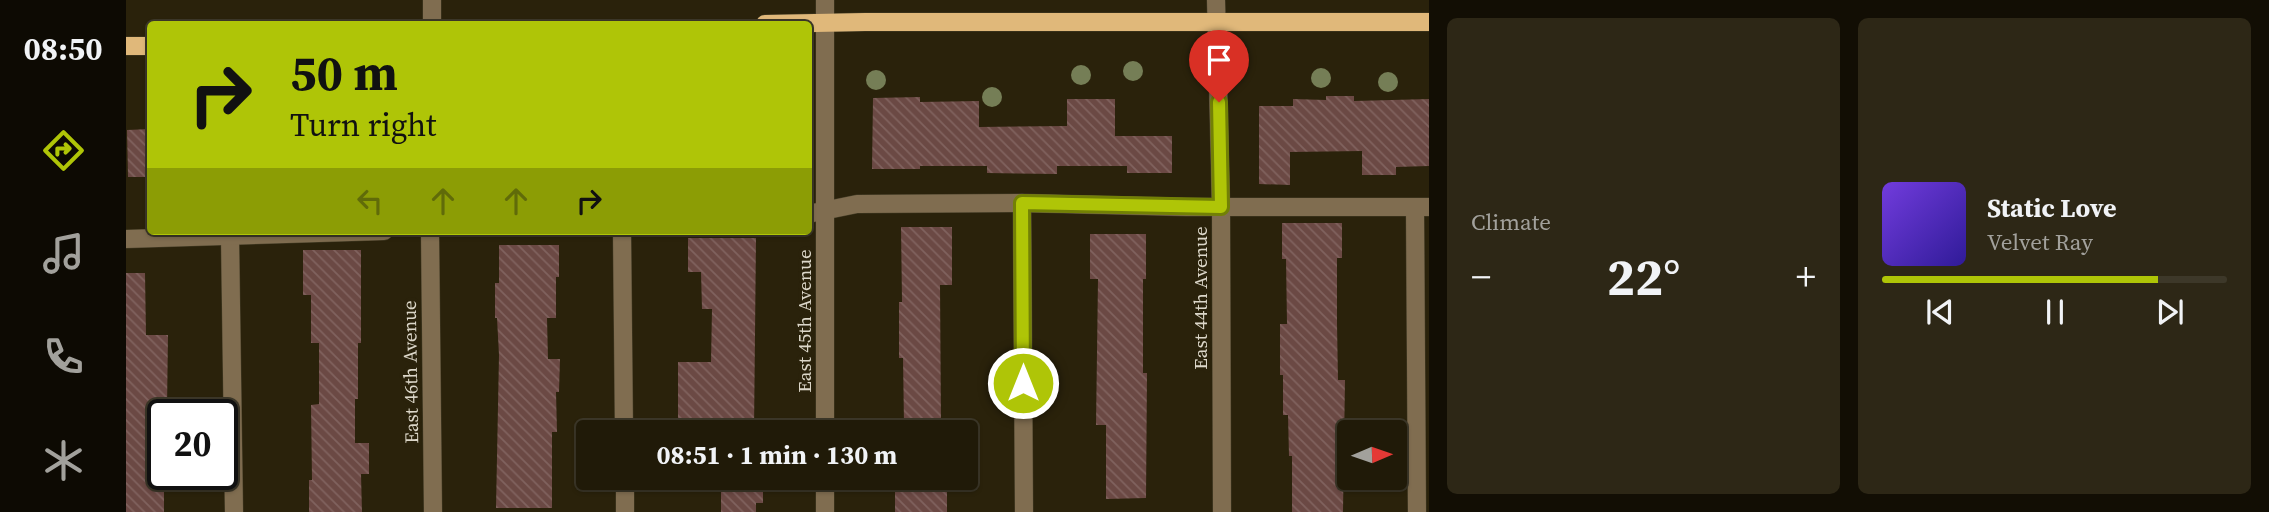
<!DOCTYPE html>
<html lang="en">
<head>
<meta charset="utf-8">
<style>
  body { margin:0; font-family:"Source Serif 4",serif; background:#2d2716; color:#f1f3f6; height:100vh; display:flex; flex-direction:column; font-size:26px; white-space:nowrap }
  * { box-sizing:border-box; margin:0 }
  p { font-size:23px; color:#a2a19c }
  .icon { flex:none; width:38px; height:38px; fill:none; stroke:currentColor; stroke-width:2; stroke-linecap:round; stroke-linejoin:round }
  .map { position:relative; flex:1; overflow:hidden }
  .sheet { display:flex; flex-direction:column; gap:18px; padding:18px; background:#120e04; width:840px }
  .sheet>* { flex:none }
  .hud { position:absolute; left:21px; top:21px; width:665px; height:214px; border-radius:7px; box-shadow:0 2px 5px #0004,0 0 0 2px #3d3829; background:#afc507; color:#111; overflow:hidden }
  .needle { width:46px; rotate:88deg }
  .buttons { position:absolute; left:1211px; top:420px; display:grid; gap:14px }
  .buttons a { display:grid; place-items:center; width:70px; height:70px; border-radius:7px; background:#201a08; box-shadow:0 2px 5px #0004,0 0 0 2px #3d3829; font-size:35px }
  .speed { position:absolute; left:21px; top:399px; display:flex; gap:14px; font-size:35px; font-weight:700; text-align:center }
  .speed>* { display:grid; place-content:center; width:91px; height:91px; border-radius:50%; background:#201a08; box-shadow:0 2px 5px #0004,0 0 0 2px #3d3829; line-height:1 }
  .speed .limit { border:4px solid #111; border-radius:10px; background:#fff; color:#111 }
  .pin { position:absolute; display:grid; place-items:center; width:60px; height:60px; color:#fff; margin:-72px -30px; border-radius:50% 50% 50% 0; rotate:-45deg; box-shadow:0 0 7px #0007 }
  .pin .icon { rotate:45deg }
  .me { position:absolute; width:77px; margin:-38px; rotate:0deg; stroke-linejoin:round; filter:drop-shadow(0 0 5px #0008) }
  .turn { display:flex; align-items:center; gap:24px; height:147px; padding:0 28px; font-size:32px }
  .turn .icon { width:91px; height:91px; stroke-width:2.5 }
  .turn b { display:block; font-size:49px; line-height:60px }
  .lanes { display:flex; align-items:center; height:66px; padding:0 28px; background:#0003; justify-content:center; gap:35px; direction:ltr }
  .lanes .off { opacity:.35 }
  .big { font-size:52px; font-weight:700; line-height:1.1 }
  .sheet .widget { flex:1; display:flex; flex-direction:column; justify-content:center; gap:10px; min-width:0; padding:0 24px; border-radius:10px; background:#2d2716 }
  .song { display:flex; align-items:center; gap:21px }
  .cover { width:84px; height:84px; border-radius:10px; background:linear-gradient(135deg,hsl(260 70% 55%),hsl(250 70% 35%)) }
  .played { height:7px; border-radius:4px; background:linear-gradient(90deg,#afc507 80%,#3d3829 80%) }
  .keys { display:flex; justify-content:space-around; direction:ltr }
  .heat { display:flex; justify-content:space-between; align-items:center; font-size:38px; direction:ltr }
  .sheet .tiles { flex:1; display:grid; gap:18px; grid-template-columns:repeat(2,1fr) }
  .trip { position:absolute; left:450px; top:420px; width:402px; height:70px; border-radius:7px; background:#201a08; box-shadow:0 2px 5px #0004,0 0 0 2px #3d3829; font-weight:700; line-height:70px; text-align:center }
  main { display:flex; flex:1; min-height:0 }
  .menu { display:flex; flex-direction:column; width:126px; justify-content:space-around; align-items:center; background:#0d0a03; color:#a2a19c }
  .menu .icon { width:49px; height:49px }
  .menu .on { color:#afc507 }
  .menu b { font-size:32px; color:#f1f3f6 }
  .map>svg:first-child { display:block }
  .building { fill:url(#building-back-hatch) }
  .lines { fill:none; stroke-linecap:round; stroke-linejoin:round }
  .minor-casing { stroke:#463f29; stroke-width:19 }
  .major-casing { stroke:#463f29; stroke-width:19 }
  .minor { stroke:#806d50; stroke-width:18 }
  .major { stroke:#e0b87a; stroke-width:18 }
  .tree { fill:#757e56 }
  .route-casing { stroke:#728005; stroke-width:18 }
  .route { stroke:#afc507; stroke-width:12 }
  .labels { text-anchor:middle; dominant-baseline:central; stroke-width:7; stroke-linejoin:round; paint-order:stroke }
  .street-label { font-size:19px; fill:#dcd7c9; stroke:#2a220b }
</style>
</head>
<body>
<main>
<nav class="menu">
<b>08:50</b>
<svg class="icon on" aria-label="directions" viewBox="0 0 24 24"><path d="M12 3l9 9-9 9-9-9zM9 14v-3h6M13 9l2 2-2 2"/></svg>
<svg class="icon" aria-label="music" viewBox="0 0 24 24"><path d="M9 18V5l10-2v13"/><circle cx="6" cy="18" r="3"/><circle cx="16" cy="16" r="3"/></svg>
<svg class="icon" aria-label="phone" viewBox="0 0 24 24"><path d="M5 4h4l2 5-3 2q2 4 5 5l2-3 5 2v4C11 20 4 13 5 4z"/></svg>
<svg class="icon" aria-label="climate" viewBox="0 0 24 24"><path d="M12 3v18M4 7l16 10M4 17L20 7"/></svg>
</nav>
<div class="map">
<svg width="1303" height="512" viewBox="0 0 1303 512">
  <defs>
    <pattern id="building-back-hatch" width="6" height="6" patternUnits="userSpaceOnUse" patternTransform="scale(1.75)"><rect width="6" height="6" fill="#6b4944"/><path d="M-1 5l2 2M0 0l6 6M5-1l2 2" fill="none" stroke="#80625e"/></pattern>
  </defs>
  <rect width="100%" height="100%" fill="#2a220b"/>
  <g class="building">
    <path d="M1200,96h28v5l75,-2v67l-33,1v8h-34v-24l-72,1v33l-31,-1v-78h34v-7l33,1z"/>
    <path d="M794,97v5l59,-1v26l88,-1v-27h48v37h57v37h-45v-7h-70v8l-70,-1v-7h-67v3h-48l1,-71z"/>
    <path d="M24,129v48h-22l-1,-47z"/>
    <path d="M1156,223h60v35h-5v66l1,56h7l-2,132h-51v-56h-3l-1,-41h-5v-40h-3v-51h7l-1,-65h-4z"/>
    <path d="M775,227h51v58h-12l1,139h-37l-1,-66h-4v-56h3z"/>
    <path d="M964,234h56v45h-3v94h4l-1,125 -40,1v-74h-10l2,-146h-8z"/>
    <path d="M562,238h68l-2,194h-52v-9h-24v-61h33l1,-53h-10l-1,-37h-13z"/>
    <path d="M373,245h60v32h-3v41h-9l1,41h12l-1,33h-3l1,40h-5v76h-56l3,-153 -2,-37h-2v-35h4z"/>
    <path d="M177,250h58v93h-3v56h-3v44h14v31h-8l1,38h-53v-32h3l-1,-75 8,-1v-61h-8v-48h-8z"/>
    <path d="M0,273h19l1,62h22l-1,73h-14l1,79h10v25h-38z"/>
    <path d="M595,478h42v25h-7v9h-35z"/>
    <rect x="769" y="478" width="52" height="34"/>
  </g>
  <g class="lines">
    <g class="minor-casing">
      <g id="minor">
        <path d="M1090,0l5,207 1,305"/>
        <path d="M306,24v-24"/>
        <path d="M896,203l2,309"/>
        <path d="M1289,208l2,304"/>
        <path d="M682,214l49,-10 165,-1 164,4h243"/>
        <path d="M304,231l3,281"/>
        <path d="M496,231l2,201"/>
        <path d="M104,236l4,276"/>
        <path d="M0,239l258,-8"/>
        <path d="M699,432v-432"/>
        <path d="M499,478v34"/>
        <path d="M699,512v-34"/>
      </g>
    </g>
    <g class="major-casing">
      <g id="major">
        <path d="M639,24l100,-2h564"/>
        <path d="M0,46h24"/>
      </g>
    </g>
    <use href="#minor" class="minor"/>
    <use href="#major" class="major"/>
  </g>
  <g class="tree">
    <circle cx="1007" cy="71" r="10"/>
    <circle cx="955" cy="75" r="10"/>
    <circle cx="1195" cy="78" r="10"/>
    <circle cx="750" cy="80" r="10"/>
    <circle cx="1262" cy="82" r="10"/>
    <circle cx="866" cy="97" r="10"/>
  </g>
  <g class="lines">
    <g class="route-casing">
      <path id="route" d="M897,383l-1,-180 199,4 -2,-105"/>
    </g>
    <use href="#route" class="route"/>
  </g>
  <g class="labels">
    <g class="street-label">
      <text transform="translate(1074 298) rotate(-90)">East 44th Avenue</text>
      <text transform="translate(678 321) rotate(-90)">East 45th Avenue</text>
      <text transform="translate(284 372) rotate(-91)">East 46th Avenue</text>
    </g>
  </g>
</svg>
<div class="buttons">
<a><svg class="needle" viewBox="-14 -14 28 28"><path d="M0-13l5 13h-10z" fill="#e53935"/><path d="M0 13l5-13h-10z" fill="#a2a19c"/></svg></a>
</div>
<div class="speed"><div class="limit">20</div></div>
<div class="pin" style="left:1093px;top:102px;background:#d93025"><svg class="icon" aria-label="arrive" viewBox="0 0 24 24"><path d="M6 21V4h12l-3 4 3 4H6"/></svg></div>
<svg class="me" style="left:897px;top:383px" viewBox="-20 -20 40 40"><circle r="17" fill="#afc507" stroke="#fff" stroke-width="3"/><path d="M0-11L8 9 0 5-8 9z" fill="#fff"/></svg>
<div class="trip">08:51 · 1 min · 130 m</div>
<div class="hud">
<div class="turn"><svg class="icon" aria-label="right" viewBox="0 0 24 24"><path d="M7 20v-9h11M14 6l5 5-5 5"/></svg><div><b>50 m</b>Turn right</div></div>
<div class="lanes"><svg class="icon off" aria-label="left" viewBox="0 0 24 24"><path d="M17 20v-9H6M10 6l-5 5 5 5"/></svg><svg class="icon off" aria-label="ahead" viewBox="0 0 24 24"><path d="M12 20V5M6 11l6-6 6 6"/></svg><svg class="icon off" aria-label="ahead" viewBox="0 0 24 24"><path d="M12 20V5M6 11l6-6 6 6"/></svg><svg class="icon" aria-label="right" viewBox="0 0 24 24"><path d="M7 20v-9h11M14 6l5 5-5 5"/></svg></div>
</div>
</div>
<section class="sheet">
<div class="tiles">
<div class="widget"><p>Climate</p>
<div class="heat"><a>−</a><b class="big">22°</b><a>+</a></div>
</div>
<div class="widget">
<div class="song"><i class="cover"></i><div><b>Static Love</b><p>Velvet Ray</p></div></div>
<div class="played"></div>
<div class="keys"><svg class="icon" aria-label="previous" viewBox="0 0 24 24"><path d="M18 5L8 12l10 7zM5 5v14"/></svg><svg class="icon" aria-label="pause" viewBox="0 0 24 24"><path d="M8 5v14M16 5v14"/></svg><svg class="icon" aria-label="next" viewBox="0 0 24 24"><path d="M6 5l10 7-10 7zM19 5v14"/></svg></div>
</div>
</div>
</section>
</main>
</body>
</html>
